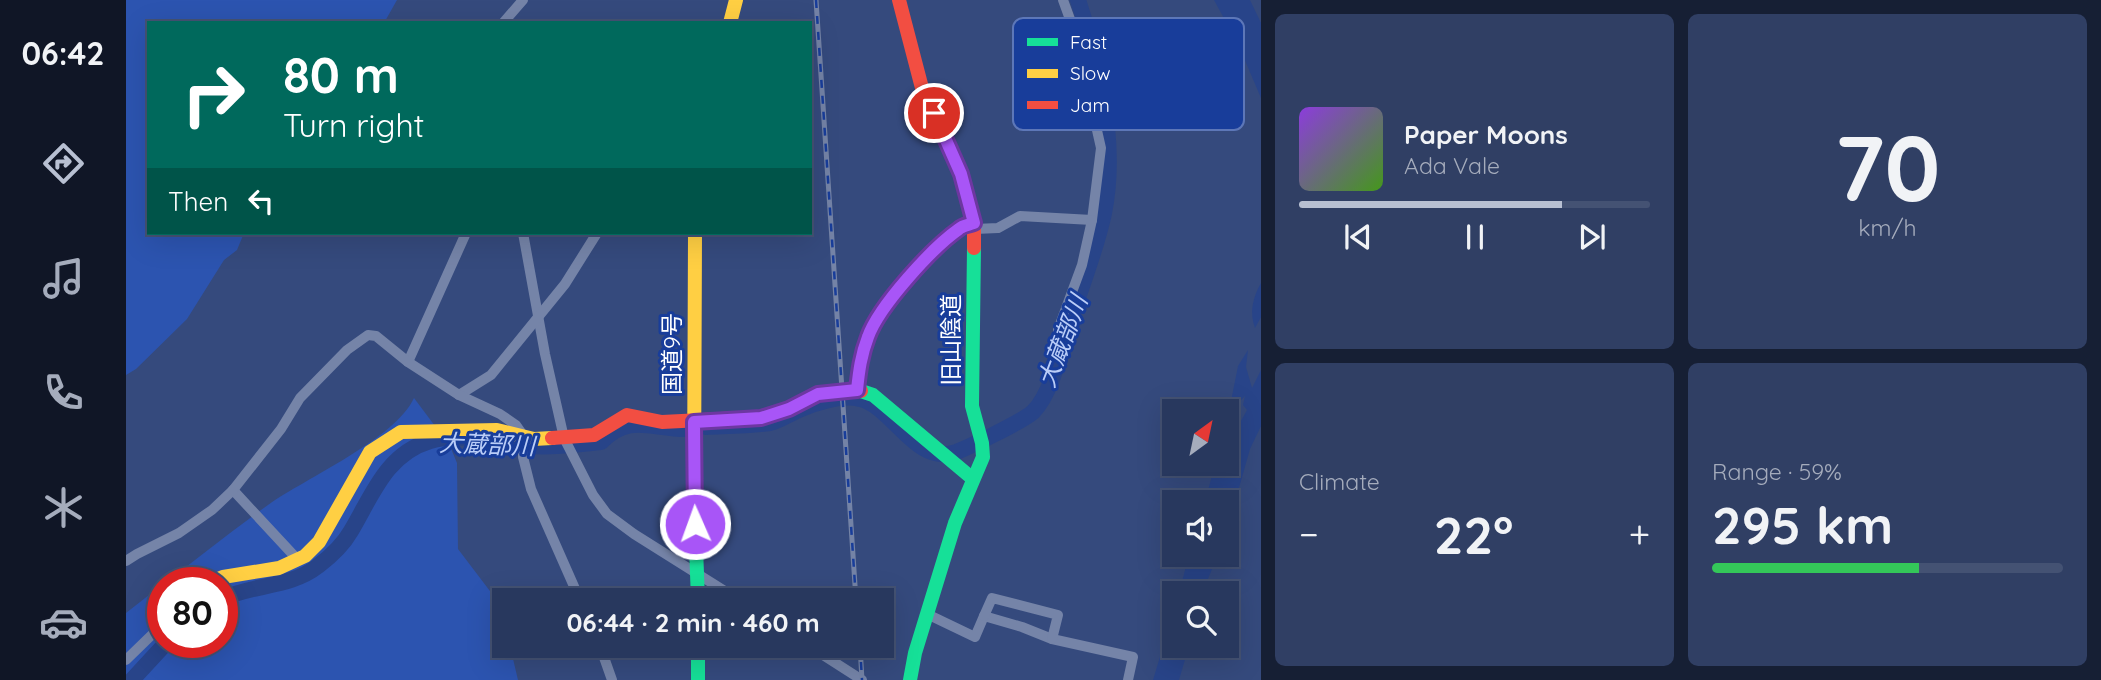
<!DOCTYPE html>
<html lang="en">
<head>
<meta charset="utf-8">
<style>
  body { margin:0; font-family:Quicksand,"Noto Sans JP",sans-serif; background:#303f64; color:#f1f3f6; height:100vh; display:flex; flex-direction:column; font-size:26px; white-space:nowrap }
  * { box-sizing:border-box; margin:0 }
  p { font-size:23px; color:#a5acbc }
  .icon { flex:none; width:38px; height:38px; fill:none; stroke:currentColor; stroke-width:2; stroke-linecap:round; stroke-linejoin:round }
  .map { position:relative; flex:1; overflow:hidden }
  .sheet { display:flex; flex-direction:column; gap:14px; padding:14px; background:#161f34; width:840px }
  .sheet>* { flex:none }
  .guide { position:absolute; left:21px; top:21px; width:665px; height:214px; border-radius:0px; box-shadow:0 7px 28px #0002,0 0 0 2px #445273; background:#00695c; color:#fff; overflow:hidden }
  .needle { width:46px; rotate:33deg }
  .fabs { position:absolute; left:1036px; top:399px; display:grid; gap:14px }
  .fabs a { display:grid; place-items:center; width:77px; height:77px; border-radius:0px; background:#28385e; box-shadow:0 7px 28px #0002,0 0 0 2px #445273; font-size:35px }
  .speed { position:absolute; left:21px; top:567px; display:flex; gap:14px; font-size:35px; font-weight:700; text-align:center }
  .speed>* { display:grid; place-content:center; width:91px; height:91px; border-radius:50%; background:#28385e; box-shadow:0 7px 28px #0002,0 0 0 2px #445273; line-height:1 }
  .speed .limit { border:10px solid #d22; background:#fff; color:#111 }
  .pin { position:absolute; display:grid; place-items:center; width:60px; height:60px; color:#fff; margin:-30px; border:4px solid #fff; border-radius:50%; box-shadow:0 2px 7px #0007 }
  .me { position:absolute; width:77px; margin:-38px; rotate:358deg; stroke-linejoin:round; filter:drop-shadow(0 0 5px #0008) }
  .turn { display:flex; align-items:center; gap:24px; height:147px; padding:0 21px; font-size:32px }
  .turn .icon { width:91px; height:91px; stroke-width:2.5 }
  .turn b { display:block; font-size:49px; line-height:60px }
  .then { display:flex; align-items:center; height:66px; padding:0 21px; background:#0003; gap:14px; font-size:26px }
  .big { font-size:52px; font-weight:700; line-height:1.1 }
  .sheet .tile { flex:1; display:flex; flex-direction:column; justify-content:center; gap:10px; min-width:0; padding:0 24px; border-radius:10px; background:#303f64 }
  .sheet .dial { align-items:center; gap:0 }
  .dial b { font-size:91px; line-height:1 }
  .song { display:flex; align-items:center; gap:21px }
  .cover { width:84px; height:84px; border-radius:10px; background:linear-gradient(135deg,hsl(270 70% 55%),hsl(100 70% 35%)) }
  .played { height:7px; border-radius:4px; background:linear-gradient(90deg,#b8c0d2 75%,#445273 75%) }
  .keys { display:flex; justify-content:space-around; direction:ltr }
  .heat { display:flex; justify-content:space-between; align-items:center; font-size:38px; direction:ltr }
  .charge { height:10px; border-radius:5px; background:linear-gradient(90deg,#34c759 59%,#445273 0) }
  .sheet .tiles { flex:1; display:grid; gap:14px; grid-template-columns:repeat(2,1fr) }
  .trip { position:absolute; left:366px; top:588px; width:402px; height:70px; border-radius:0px; background:#28385e; box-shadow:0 7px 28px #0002,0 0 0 2px #445273; font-weight:700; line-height:70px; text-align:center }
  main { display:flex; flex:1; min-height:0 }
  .tabs { display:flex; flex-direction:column; width:126px; justify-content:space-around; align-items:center; background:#101626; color:#a5acbc }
  .tabs .icon { width:49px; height:49px }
  .tabs .on { color:#b8c0d2 }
  .tabs b { font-size:32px; color:#f1f3f6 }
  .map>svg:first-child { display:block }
  .green { fill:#2c54b0 }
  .water { fill:#284489 }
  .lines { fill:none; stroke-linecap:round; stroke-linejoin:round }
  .river { stroke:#284489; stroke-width:16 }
  .street { stroke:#7584a8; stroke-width:10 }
  .fast { stroke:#16e098; stroke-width:14 }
  .slow { stroke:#ffcf43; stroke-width:14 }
  .jam { stroke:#f24e42; stroke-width:14 }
  .rail-casing { stroke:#7483a6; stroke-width:5 }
  .rail { stroke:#183d9a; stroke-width:2.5; stroke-dasharray:8; stroke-linecap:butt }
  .route-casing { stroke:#6d37a1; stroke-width:18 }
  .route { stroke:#a855f7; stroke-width:12 }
  .labels { text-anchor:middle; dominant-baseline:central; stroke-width:6; stroke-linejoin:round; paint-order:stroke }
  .street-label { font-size:23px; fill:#fff; stroke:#183d9a }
  .water-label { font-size:24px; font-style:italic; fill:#bacdf8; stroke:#183d9a }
  .key { fill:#183d9a; stroke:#5d77b8; stroke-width:2 }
  .key-label { font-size:19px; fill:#fff }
</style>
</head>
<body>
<main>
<nav class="tabs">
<b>06:42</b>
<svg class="icon on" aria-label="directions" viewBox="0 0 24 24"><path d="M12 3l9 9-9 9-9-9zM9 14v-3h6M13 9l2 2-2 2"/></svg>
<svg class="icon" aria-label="music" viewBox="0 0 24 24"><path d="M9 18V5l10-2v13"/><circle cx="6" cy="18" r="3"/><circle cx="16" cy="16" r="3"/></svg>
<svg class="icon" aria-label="phone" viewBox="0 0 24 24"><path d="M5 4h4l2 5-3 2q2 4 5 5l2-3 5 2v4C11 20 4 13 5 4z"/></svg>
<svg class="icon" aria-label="climate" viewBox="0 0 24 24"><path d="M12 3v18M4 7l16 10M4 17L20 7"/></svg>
<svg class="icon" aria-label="car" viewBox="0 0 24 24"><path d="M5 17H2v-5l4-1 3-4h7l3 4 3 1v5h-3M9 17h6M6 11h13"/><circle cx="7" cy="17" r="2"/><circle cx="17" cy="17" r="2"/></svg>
</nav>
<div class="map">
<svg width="1135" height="680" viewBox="0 0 1135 680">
  <rect width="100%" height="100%" fill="#354a7d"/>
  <g class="green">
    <path d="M0,0h271l-13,23h-235v210h95l-7,17 -13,10 -37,59 -51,50 -10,6z"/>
    <path d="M288,398l36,48 7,17 1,86 38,50 8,24v23h6l8,34h-392v-67l37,-29v58h59v-59h-57c34,-26 68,-53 103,-78 38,-27 127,-66 146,-107z"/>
  </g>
  <g class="water">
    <path d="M1088,0h36l11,23v75l-23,-54z"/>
    <path d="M1135,283v34l-6,11c-6,-16 -2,-31 6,-45z"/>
    <path d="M1122,350l-2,17 6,21 9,-18v56l-11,23 -17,60 -6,5v-12h-22l10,-38h12v-17l6,4 4,-11 -7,-3 -3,1 2,-16 3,7 4,1 11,-20 -4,-5 2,-9 -9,9 -5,-4 7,-35z"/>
    <path d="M1063,555h29l-16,38h-23z"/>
    <path d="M1048,610v36h15l-10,34h-26z"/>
  </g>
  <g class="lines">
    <g class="river">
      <path d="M580,427c21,-1 43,-1 64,-4 10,-2 19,-9 29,-13 16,-7 44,-16 61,-11 32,7 55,65 93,54 13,-4 70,-32 80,-41 19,-19 28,-62 36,-88 12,-37 27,-73 35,-111 14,-69 -4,-147 -26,-213"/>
      <path d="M96,599c31,-15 68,-11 96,-33 12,-9 25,-21 33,-35 21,-35 35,-77 79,-90 31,-9 69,2 101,5 23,2 47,-2 70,-4 29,-29 49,-13 85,-13"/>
      <path d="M6,680l35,-38"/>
    </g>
    <g class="street">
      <path d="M377,23l20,-23"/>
      <path d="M849,229l23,-1 22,-12 72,4 9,-72 -26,-115 -12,-33"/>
      <path d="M397,233l22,121 19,84 29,57 14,19 27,20 105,66"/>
      <path d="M932,330l24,-65 10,-45"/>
      <path d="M282,362l58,-129"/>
      <path d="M731,390c2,-19 4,-35 11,-53 12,-31 64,-89 91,-108 5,-4 10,-4 15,-6"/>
      <path d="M333,395l32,-20 74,-91 32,-51"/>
      <path d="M107,490l65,70"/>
      <path d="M0,561l11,-7 42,-21 33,-23 21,-20 48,-61 19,-31 47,-48 21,-15 8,1 32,26 51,33 41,19 16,11 7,10v22l8,32 49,111"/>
      <path d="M801,614l48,23 9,-21 38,11 30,12 81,18 -5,23"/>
      <path d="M858,616l8,-18 66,17 -6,24"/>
      <path d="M474,646l12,34"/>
      <path d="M683,646l53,34"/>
      <path d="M0,660l37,-36"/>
    </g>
    <g class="fast">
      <path d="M735,391l12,4 100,84"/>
      <path d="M568,494l4,106"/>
      <path d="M572,646v34"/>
      <path d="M784,680l5,-27 40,-130 28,-66 -1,-14 -10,-37 2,-158"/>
    </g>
    <g class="slow">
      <path d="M604,23l6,-23"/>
      <path d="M568,494l1,-261"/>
      <path d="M83,583l14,-6 56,-9 26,-12 14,-14 51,-90 31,-20 96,-2 37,9 18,-1"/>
    </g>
    <g class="jam">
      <path d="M773,0l23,88 39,86 13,45v29"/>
      <path d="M426,438l42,-3 33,-20 35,7 99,-5 28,-8 29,-15 43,-3"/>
    </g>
    <g class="rail-casing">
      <g id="rail">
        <path d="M690,0l40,600"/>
        <path d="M734,646l2,34"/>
      </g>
    </g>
    <use href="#rail" class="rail"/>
  </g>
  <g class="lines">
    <g class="route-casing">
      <path id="route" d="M569,524l-1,-102 67,-4 28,-9 29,-15 39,-4c2,-19 4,-35 11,-53 11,-31 64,-89 91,-108 4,-4 10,-4 15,-6l-13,-49 -27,-61"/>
    </g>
    <use href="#route" class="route"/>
  </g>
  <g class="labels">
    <g class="street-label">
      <text transform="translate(824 340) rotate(-90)">旧山陰道</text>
      <text transform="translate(545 354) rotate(-90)">国道9号</text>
    </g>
    <g class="water-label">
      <text transform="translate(936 341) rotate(-69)">大蔵部川</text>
      <text transform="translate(361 444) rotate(2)">大蔵部川</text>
    </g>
  </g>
  <rect x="887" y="18" width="231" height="112" rx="10" class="key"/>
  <rect x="901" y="38" width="31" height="8" fill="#16e098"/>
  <rect x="901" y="69" width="31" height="9" fill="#ffcf43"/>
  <rect x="901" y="101" width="31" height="8" fill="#f24e42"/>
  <g class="key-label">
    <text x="944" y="49">Fast</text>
    <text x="944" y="80">Slow</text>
    <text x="944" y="112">Jam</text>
  </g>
</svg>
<div class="fabs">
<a><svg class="needle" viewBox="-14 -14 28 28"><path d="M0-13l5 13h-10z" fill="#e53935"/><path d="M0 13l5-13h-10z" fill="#a5acbc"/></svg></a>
<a><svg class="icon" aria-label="sound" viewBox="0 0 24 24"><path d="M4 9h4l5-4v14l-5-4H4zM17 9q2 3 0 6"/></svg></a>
<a><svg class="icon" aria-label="search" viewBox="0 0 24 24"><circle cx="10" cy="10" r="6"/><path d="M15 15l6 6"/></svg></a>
</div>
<div class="speed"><div class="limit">80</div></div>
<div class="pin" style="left:808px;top:113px;background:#d93025"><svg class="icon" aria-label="arrive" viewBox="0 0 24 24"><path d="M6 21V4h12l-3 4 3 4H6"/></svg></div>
<svg class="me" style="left:569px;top:524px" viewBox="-20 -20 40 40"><circle r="17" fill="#a855f7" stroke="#fff" stroke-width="3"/><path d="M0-11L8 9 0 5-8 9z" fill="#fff"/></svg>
<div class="trip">06:44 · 2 min · 460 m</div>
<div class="guide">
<div class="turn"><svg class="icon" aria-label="right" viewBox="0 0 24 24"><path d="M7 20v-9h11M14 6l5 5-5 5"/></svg><div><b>80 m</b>Turn right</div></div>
<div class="then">Then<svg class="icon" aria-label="left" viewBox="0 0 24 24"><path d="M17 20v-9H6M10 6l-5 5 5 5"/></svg></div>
</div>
</div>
<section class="sheet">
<div class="tiles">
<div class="tile">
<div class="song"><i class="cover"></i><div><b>Paper Moons</b><p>Ada Vale</p></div></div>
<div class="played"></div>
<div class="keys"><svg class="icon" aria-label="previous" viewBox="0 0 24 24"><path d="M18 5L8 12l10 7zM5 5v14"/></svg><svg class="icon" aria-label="pause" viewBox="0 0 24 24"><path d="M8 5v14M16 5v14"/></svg><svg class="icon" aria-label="next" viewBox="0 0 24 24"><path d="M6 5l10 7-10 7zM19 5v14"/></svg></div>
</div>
<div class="tile dial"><b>70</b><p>km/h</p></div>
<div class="tile"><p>Climate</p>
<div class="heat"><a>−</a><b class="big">22°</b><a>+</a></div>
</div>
<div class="tile"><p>Range · 59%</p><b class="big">295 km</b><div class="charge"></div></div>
</div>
</section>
</main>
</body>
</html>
